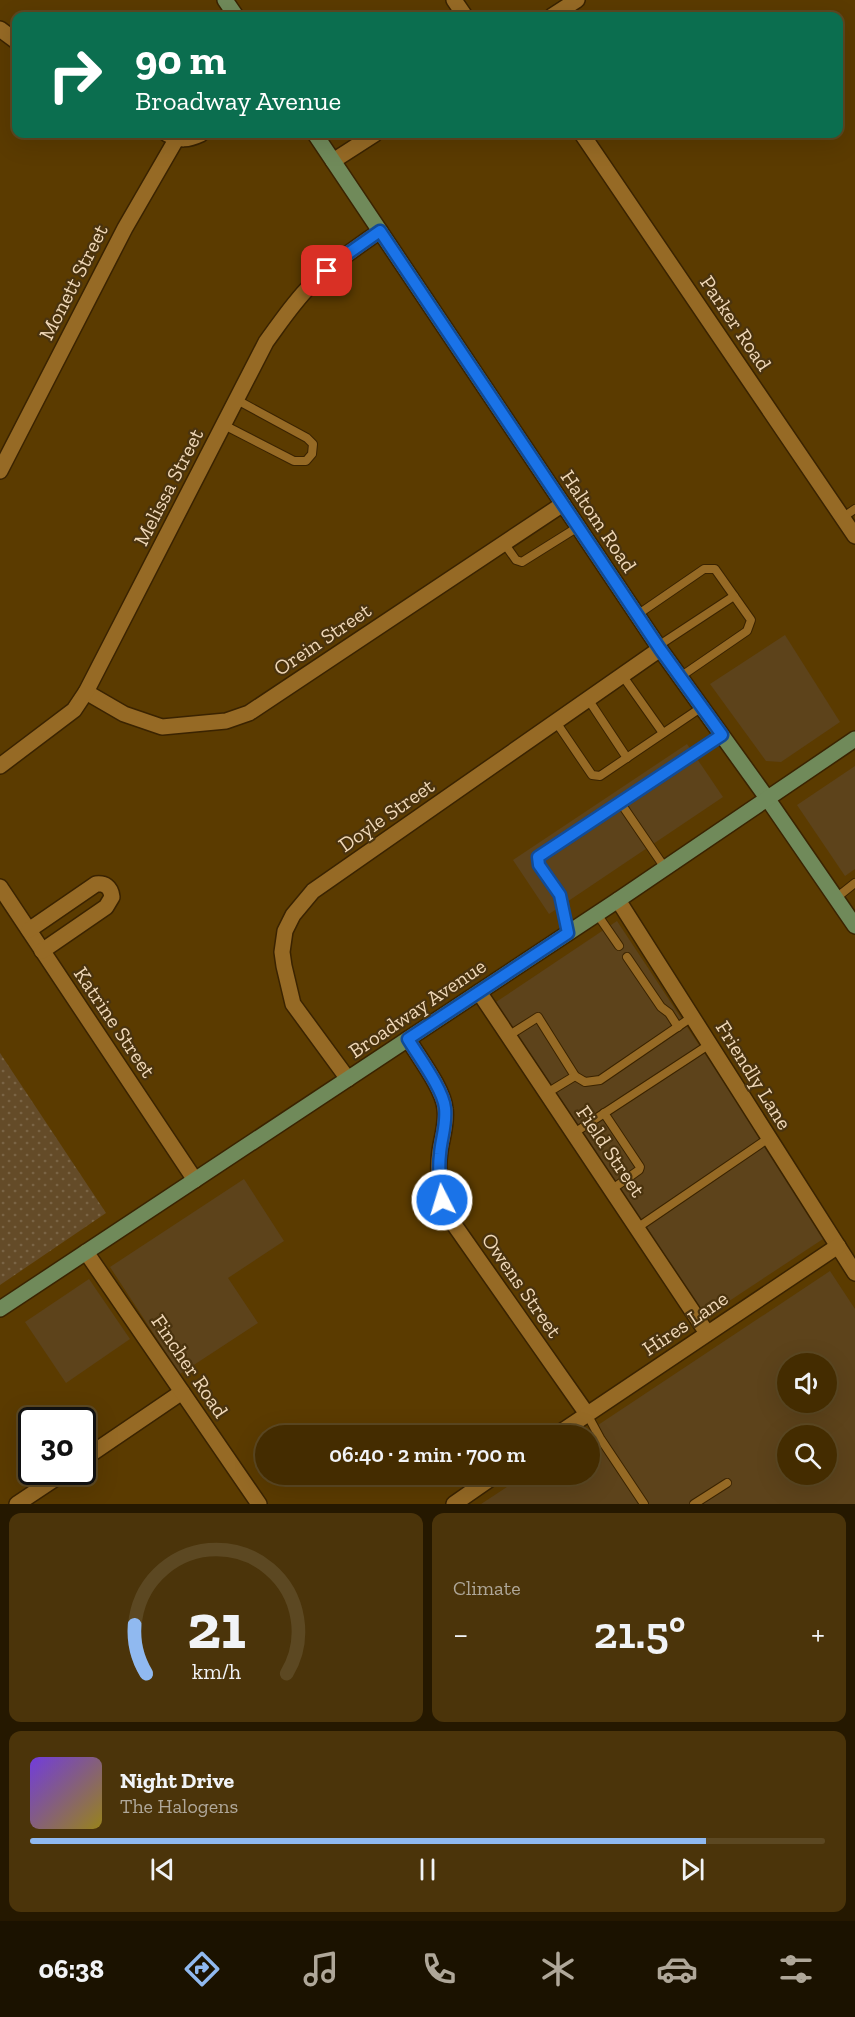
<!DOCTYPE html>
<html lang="en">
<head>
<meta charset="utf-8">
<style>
  body { margin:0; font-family:"Zilla Slab",serif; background:#4b340a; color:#f1f3f6; height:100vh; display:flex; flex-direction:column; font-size:22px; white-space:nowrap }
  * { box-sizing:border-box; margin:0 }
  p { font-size:20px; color:#afa799 }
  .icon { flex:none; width:33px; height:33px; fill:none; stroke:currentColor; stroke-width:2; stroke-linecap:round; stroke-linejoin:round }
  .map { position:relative; height:1504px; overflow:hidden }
  .side { display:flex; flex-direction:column; gap:9px; padding:9px; background:#251800; flex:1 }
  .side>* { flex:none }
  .hud { position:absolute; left:12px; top:12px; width:831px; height:126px; border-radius:12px; box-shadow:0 6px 24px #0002,0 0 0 2px #5c4822; background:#0b6e4f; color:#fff; overflow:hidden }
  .controls { position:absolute; left:777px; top:1353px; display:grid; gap:12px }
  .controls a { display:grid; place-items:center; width:60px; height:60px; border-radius:50%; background:#442c00; box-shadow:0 6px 24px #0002,0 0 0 2px #5c4822; font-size:30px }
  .speed { position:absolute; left:18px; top:1407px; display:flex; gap:12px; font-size:30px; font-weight:700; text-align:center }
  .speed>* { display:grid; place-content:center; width:78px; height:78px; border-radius:50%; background:#442c00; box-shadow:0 6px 24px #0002,0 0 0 2px #5c4822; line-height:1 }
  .speed .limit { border:3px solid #111; border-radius:9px; background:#fff; color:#111 }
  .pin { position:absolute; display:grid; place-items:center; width:51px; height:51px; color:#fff; margin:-26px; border-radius:12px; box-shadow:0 3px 9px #0006 }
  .me { position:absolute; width:66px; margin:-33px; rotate:355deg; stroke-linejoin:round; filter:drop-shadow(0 0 4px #0008) }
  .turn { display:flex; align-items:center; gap:21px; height:126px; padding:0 24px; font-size:27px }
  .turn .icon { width:78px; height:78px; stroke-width:2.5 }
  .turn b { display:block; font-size:42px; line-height:51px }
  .big { font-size:45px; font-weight:600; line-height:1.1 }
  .side .widget { flex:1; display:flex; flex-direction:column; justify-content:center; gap:9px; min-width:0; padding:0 21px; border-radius:12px; background:#4b340a }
  .side .dial { align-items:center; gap:0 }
  .dial svg { height:156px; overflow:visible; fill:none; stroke:#5c4822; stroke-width:7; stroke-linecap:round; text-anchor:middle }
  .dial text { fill:#f1f3f6; stroke:none }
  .song { display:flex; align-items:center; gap:18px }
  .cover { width:72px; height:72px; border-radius:9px; background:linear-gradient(135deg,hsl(260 70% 55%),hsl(50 70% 35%)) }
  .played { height:6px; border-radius:3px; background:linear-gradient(90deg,#90b9f0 85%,#5c4822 85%) }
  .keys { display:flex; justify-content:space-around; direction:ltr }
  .heat { display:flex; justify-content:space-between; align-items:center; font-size:33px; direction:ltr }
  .side .tiles { flex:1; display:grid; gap:9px; grid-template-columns:1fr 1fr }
  .widget:last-child { grid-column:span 2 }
  .trip { position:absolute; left:255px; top:1425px; width:345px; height:60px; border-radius:30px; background:#442c00; box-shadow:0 6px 24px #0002,0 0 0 2px #5c4822; font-weight:600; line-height:60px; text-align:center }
  .tabs { display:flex; height:96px; justify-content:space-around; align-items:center; background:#1b1200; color:#afa799 }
  .tabs .icon { width:42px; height:42px }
  .tabs .on { color:#90b9f0 }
  .tabs b { font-size:27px; color:#f1f3f6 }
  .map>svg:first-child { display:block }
  .built { fill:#5d431b; fill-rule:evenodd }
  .park { fill:url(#park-dots) }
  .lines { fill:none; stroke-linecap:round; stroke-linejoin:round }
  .service-casing { stroke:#3a2300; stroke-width:10 }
  .minor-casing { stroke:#3a2300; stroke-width:18 }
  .tertiary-casing { stroke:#3a2300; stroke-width:18 }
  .secondary-casing { stroke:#3a2300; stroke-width:18 }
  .service { stroke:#966a25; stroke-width:8 }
  .minor { stroke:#966a25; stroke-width:15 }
  .tertiary { stroke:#966a25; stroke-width:15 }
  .secondary { stroke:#708a5a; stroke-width:15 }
  .route-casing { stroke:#114b97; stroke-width:15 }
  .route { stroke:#1a73e8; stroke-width:10 }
  .labels { text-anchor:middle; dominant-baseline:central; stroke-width:4.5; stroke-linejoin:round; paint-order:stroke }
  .street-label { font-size:21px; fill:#efd7b7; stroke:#4a330e }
</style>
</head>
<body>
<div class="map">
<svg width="855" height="1504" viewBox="0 0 855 1504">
  <defs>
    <pattern id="park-dots" width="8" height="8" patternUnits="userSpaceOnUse" patternTransform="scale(1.5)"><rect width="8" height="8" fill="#644b28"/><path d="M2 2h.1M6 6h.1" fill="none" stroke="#7a6445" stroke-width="1.8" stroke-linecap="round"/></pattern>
  </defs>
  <rect width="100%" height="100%" fill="#5b3b00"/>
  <g class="built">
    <path d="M785,635l55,87 -59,40 -15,-1 -56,-77z"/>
    <path d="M687,744l36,53 -174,117 -36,-54z"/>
    <path d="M855,766v103l-10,7 -48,-71z"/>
    <path d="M617,921l209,316 -121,80 -209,-315z"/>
    <path d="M244,1179l40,62 -56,37 30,45 -78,51 -70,-107z"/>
    <path d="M830,1271l25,38v195h-374l44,-29 65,-1v-38l-7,-1zM788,1364h38v38h-38zM788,1436h38v38h-38z"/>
    <path d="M89,1279l41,60 -64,44 -41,-61z"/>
  </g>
  <path class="park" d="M0,1053l106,160 -106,72z"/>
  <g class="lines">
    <g class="service-casing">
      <g id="service">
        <path d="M224,425l70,36h12l6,-7 1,-10 -6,-6 -70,-38"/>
        <path d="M842,518l13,-9"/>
        <path d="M504,543l12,17 6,2 56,-35"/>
        <path d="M637,615l67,-46h11l36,51 -4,11 -67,46"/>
        <path d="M658,646l76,-50"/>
        <path d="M622,675l41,58"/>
        <path d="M588,699l39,59"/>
        <path d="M556,722l36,53 8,1 102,-69"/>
        <path d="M620,802l45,66"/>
        <path d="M836,898l19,-15"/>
        <path d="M597,914l22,32"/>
        <path d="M568,933l-8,-38 -21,-30 -1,-8 183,-122"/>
        <path d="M627,957l34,50 8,6 9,14"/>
        <path d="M508,1036l30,-19 37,59 10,6 15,-2 92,-63"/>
        <path d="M547,1093l28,-17"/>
        <path d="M604,1113l36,54 -1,3 -28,20"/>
        <path d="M574,1133l136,-89"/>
        <path d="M637,1228l132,-90"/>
        <path d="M587,1414l13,24 44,66"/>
        <path d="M694,1504l33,-21"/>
      </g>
    </g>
    <g class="minor-casing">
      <g id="minor">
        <path d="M454,0l11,16"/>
        <path d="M0,29l16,12"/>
        <path d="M167,134c13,7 21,6 34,0"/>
        <path d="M582,134l273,402"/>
        <path d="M0,471l125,-243 52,-90"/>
        <path d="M86,692l38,22 38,13 64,-6 23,-8 314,-209"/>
        <path d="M0,766l74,-56 12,-18 180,-350c14,-19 27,-39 44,-56 20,-21 46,-38 70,-55"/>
        <path d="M0,887l195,293"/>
        <path d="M618,900l237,373"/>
        <path d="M29,930l67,-46c9,-1 15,3 16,13l-6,10 -64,44"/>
        <path d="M479,992l228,341"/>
        <path d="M408,1039c10,17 36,51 37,70 2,14 -3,28 -5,42 -4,27 2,47 13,72l134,191"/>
        <path d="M348,1079l-55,-75 -9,-38 -2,-14 3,-21 8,-16 20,-24 347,-242"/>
        <path d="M555,1436l283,-190"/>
        <path d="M82,1460l100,-68"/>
        <path d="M17,1504l48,-32"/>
        <path d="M454,1504l43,-30"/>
      </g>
    </g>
    <g class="tertiary-casing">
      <g id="tertiary">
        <path d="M552,16l25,-16"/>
        <path d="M333,161l42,-27"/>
        <path d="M86,1252l173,252"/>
      </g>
    </g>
    <g class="secondary-casing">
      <g id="secondary">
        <path d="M225,0l11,16"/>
        <path d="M315,134l345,515 107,149 88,128"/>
        <path d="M0,1309l618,-409 237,-161"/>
      </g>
    </g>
    <use href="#service" class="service"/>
    <use href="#minor" class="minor"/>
    <use href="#tertiary" class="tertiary"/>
    <use href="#secondary" class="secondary"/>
  </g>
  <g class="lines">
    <g class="route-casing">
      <path id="route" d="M327,271l16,-14 37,-26 280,418 62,86 -184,122 1,8 21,30 8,38 -160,106c10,17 35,50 37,69 2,16 -4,31 -5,46 -2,16 0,31 2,46"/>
    </g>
    <use href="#route" class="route"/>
  </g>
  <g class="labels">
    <g class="street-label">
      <text transform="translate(73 282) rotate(-63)">Monett Street</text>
      <text transform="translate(736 323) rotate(56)">Parker Road</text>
      <text transform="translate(168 487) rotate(-63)">Melissa Street</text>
      <text transform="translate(599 521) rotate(56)">Haltom Road</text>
      <text transform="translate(322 639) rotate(-34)">Orein Street</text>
      <text transform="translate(386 815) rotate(-35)">Doyle Street</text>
      <text transform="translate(417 1008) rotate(-34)">Broadway Avenue</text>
      <text transform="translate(115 1022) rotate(56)">Katrine Street</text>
      <text transform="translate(754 1075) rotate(58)">Friendly Lane</text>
      <text transform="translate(611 1151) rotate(56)">Field Street</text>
      <text transform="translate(522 1285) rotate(55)">Owens Street</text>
      <text transform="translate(685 1323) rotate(-34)">Hires Lane</text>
      <text transform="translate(190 1366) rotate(56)">Fincher Road</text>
    </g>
  </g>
</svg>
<div class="controls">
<a><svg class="icon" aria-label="sound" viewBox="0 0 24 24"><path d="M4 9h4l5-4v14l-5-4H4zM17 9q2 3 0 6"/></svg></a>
<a><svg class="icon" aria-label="search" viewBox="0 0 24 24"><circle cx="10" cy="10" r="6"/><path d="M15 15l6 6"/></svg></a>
</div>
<div class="speed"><div class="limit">30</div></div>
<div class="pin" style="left:327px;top:271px;background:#d93025"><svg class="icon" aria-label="arrive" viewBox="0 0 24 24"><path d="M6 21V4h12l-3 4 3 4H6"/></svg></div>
<svg class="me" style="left:442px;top:1200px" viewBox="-20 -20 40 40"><circle r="17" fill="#1a73e8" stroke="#fff" stroke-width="3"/><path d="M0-11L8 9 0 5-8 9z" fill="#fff"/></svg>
<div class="trip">06:40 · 2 min · 700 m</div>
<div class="hud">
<div class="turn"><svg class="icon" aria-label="right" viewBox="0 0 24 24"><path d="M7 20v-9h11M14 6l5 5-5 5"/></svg><div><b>90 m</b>Broadway Avenue</div></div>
</div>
</div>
<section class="side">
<div class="tiles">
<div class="widget dial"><svg viewBox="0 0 100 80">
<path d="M14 69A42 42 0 1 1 86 69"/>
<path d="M14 69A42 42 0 0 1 8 44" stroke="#90b9f0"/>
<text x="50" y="56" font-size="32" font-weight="700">21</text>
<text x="50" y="72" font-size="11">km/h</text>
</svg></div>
<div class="widget"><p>Climate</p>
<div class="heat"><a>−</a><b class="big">21.5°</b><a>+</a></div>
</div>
<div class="widget">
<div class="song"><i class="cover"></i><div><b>Night Drive</b><p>The Halogens</p></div></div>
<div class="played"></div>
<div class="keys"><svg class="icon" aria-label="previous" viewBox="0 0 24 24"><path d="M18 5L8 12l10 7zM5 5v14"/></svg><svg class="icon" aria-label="pause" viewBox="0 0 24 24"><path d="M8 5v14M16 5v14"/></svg><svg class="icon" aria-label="next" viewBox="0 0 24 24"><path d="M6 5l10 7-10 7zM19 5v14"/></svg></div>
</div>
</div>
</section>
<nav class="tabs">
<b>06:38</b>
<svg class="icon on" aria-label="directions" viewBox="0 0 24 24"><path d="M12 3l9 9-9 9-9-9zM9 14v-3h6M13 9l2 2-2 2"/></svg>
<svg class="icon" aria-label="music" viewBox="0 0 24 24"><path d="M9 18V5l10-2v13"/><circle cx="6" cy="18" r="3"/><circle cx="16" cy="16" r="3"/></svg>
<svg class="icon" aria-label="phone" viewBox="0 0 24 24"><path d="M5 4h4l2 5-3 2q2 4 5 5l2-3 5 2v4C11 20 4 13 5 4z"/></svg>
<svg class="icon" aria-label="climate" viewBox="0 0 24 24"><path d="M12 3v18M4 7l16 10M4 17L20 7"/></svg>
<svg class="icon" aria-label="car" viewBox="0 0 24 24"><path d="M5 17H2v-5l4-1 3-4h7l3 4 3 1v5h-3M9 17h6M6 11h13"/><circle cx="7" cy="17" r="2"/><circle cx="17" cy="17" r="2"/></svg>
<svg class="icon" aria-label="filters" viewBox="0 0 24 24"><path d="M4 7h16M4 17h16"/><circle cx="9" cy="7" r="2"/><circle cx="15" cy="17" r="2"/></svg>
</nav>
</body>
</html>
